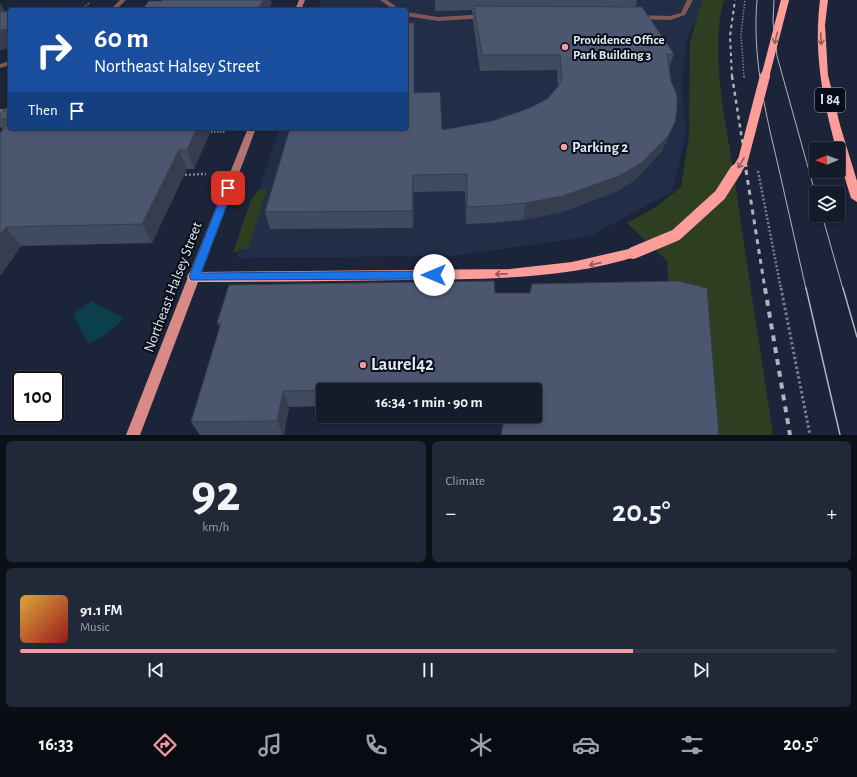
<!DOCTYPE html>
<html lang="en">
<head>
<meta charset="utf-8">
<style>
  body { margin:0; font-family:"Alegreya Sans",sans-serif; background:#212837; color:#f1f3f6; height:100vh; display:flex; flex-direction:column; font-size:15px; white-space:nowrap }
  * { box-sizing:border-box; margin:0 }
  p { font-size:13px; color:#9da1a9 }
  .icon { flex:none; width:22px; height:22px; fill:none; stroke:currentColor; stroke-width:2; stroke-linecap:round; stroke-linejoin:round }
  .map { position:relative; height:435px; overflow:hidden }
  .drawer { display:flex; flex-direction:column; gap:6px; padding:6px; background:#0b0f18; flex:1 }
  .drawer>* { flex:none }
  .top-card { position:absolute; left:8px; top:8px; width:400px; height:122px; border-radius:4px; box-shadow:0 2px 6px #0003,0 0 0 1px #333947; background:#1a4fa0; color:#fff; overflow:hidden }
  .needle { width:26px; rotate:269deg }
  .buttons { position:absolute; left:809px; top:142px; display:grid; gap:8px }
  .buttons a { display:grid; place-items:center; width:36px; height:36px; border-radius:4px; background:#141b2b; box-shadow:0 2px 6px #0003,0 0 0 1px #333947; font-size:20px }
  .speed { position:absolute; left:12px; top:371px; display:flex; gap:8px; font-size:20px; font-weight:700; text-align:center }
  .speed>* { display:grid; place-content:center; width:52px; height:52px; border-radius:50%; background:#141b2b; box-shadow:0 2px 6px #0003,0 0 0 1px #333947; line-height:1 }
  .speed .limit { border:2px solid #111; border-radius:6px; background:#fff; color:#111 }
  .pin { position:absolute; display:grid; place-items:center; width:34px; height:34px; color:#fff; margin:-17px; border-radius:8px; box-shadow:0 2px 6px #0006 }
  .me { position:absolute; width:44px; margin:-22px; rotate:270deg; stroke-linejoin:round; filter:drop-shadow(0 0 3px #0008) }
  .turn { display:flex; align-items:center; gap:14px; height:84px; padding:0 20px; font-size:18px }
  .turn .icon { width:52px; height:52px; stroke-width:2.5 }
  .turn b { display:block; font-size:28px; line-height:34px }
  .then { display:flex; align-items:center; height:38px; padding:0 20px; background:#0003; gap:8px; font-size:15px }
  .big { font-size:30px; font-weight:700; line-height:1.1 }
  .drawer .tile { flex:1; display:flex; flex-direction:column; justify-content:center; gap:6px; min-width:0; padding:0 14px; border-radius:6px; background:#212837 }
  .drawer .dial { align-items:center; gap:0 }
  .dial b { font-size:52px; line-height:1 }
  .song { display:flex; align-items:center; gap:12px }
  .cover { width:48px; height:48px; border-radius:6px; background:linear-gradient(135deg,hsl(40 70% 55%),hsl(0 70% 35%)) }
  .played { height:4px; border-radius:2px; background:linear-gradient(90deg,#f49aa1 75%,#333947 75%) }
  .keys { display:flex; justify-content:space-around; direction:ltr }
  .heat { display:flex; justify-content:space-between; align-items:center; font-size:22px; direction:ltr }
  .drawer .tiles { flex:1; display:grid; gap:6px; grid-template-columns:1fr 1fr }
  .tile:last-child { grid-column:span 2 }
  .trip { position:absolute; left:316px; top:383px; width:226px; height:40px; border-radius:4px; background:#141b2b; box-shadow:0 2px 6px #0003,0 0 0 1px #333947; font-weight:700; line-height:40px; text-align:center }
  .dock { display:flex; height:64px; justify-content:space-around; align-items:center; background:#080b11; color:#9da1a9 }
  .dock .icon { width:28px; height:28px }
  .dock .current { color:#f49aa1 }
  .dock b { font-size:18px; color:#f1f3f6 }
  .map>svg:first-child { display:block }
  .built { fill:#222d48 }
  .green { fill:#2d3f20 }
  .water { fill:#0b3f4c }
  .lines { fill:none; stroke-linecap:round; stroke-linejoin:round }
  .path-far3 { stroke:#777f90; stroke-width:1.5; stroke-dasharray:1.5 1.5; stroke-linecap:butt }
  .path-far2 { stroke:#777f90; stroke-width:2; stroke-dasharray:1.5 1.5; stroke-linecap:butt }
  .path-far1 { stroke:#777f90; stroke-width:2.5; stroke-dasharray:2 2; stroke-linecap:butt }
  .path { stroke:#777f90; stroke-width:3; stroke-dasharray:2.5 2.5; stroke-linecap:butt }
  .service { fill:#7f5856; fill-rule:evenodd }
  .secondary { fill:#b27471; fill-rule:evenodd }
  .primary { fill:#d98986; fill-rule:evenodd }
  .motorway { fill:#fd9d99; fill-rule:evenodd }
  .tram-far1 { stroke:#acb3c3; stroke-width:1 }
  .tram { stroke:#acb3c3; stroke-width:1.5 }
  .rail-far3 { stroke:#acb3c3; stroke-width:2; stroke-dasharray:3.5 3.5; stroke-linecap:butt }
  .rail-far2 { stroke:#acb3c3; stroke-width:2.5; stroke-dasharray:4 4; stroke-linecap:butt }
  .rail-far1 { stroke:#acb3c3; stroke-width:3; stroke-dasharray:5 5; stroke-linecap:butt }
  .rail { stroke:#acb3c3; stroke-width:4; stroke-dasharray:6 6; stroke-linecap:butt }
  .motorway-bridge-far2 { stroke:#fd9d99; stroke-width:8 }
  .motorway-bridge-far1 { stroke:#fd9d99; stroke-width:10 }
  .motorway-bridge { stroke:#fd9d99; stroke-width:12 }
  .wall { fill:#414b5f }
  .shaded-wall { fill:#353d4e }
  .building { fill:#4c576f; stroke:#353d4e }
  .oneway { stroke:#8f5c5e }
  .route { fill:#1a73e8; stroke:#114b97 }
  .poi-dot { fill:#f49aa1; stroke:#090d17; stroke-width:1.5 }
  .labels { text-anchor:middle; dominant-baseline:central; stroke-width:4; stroke-linejoin:round; paint-order:stroke }
  .far-poi-label { font-size:13px; font-weight:bold; fill:#e0e7f5; stroke:#090d17; text-anchor:start }
  .shield { fill:#090d17; stroke:#a0a6b2; stroke-width:1 }
  .shield-label { font-size:14px; font-weight:bold; fill:#e0e7f5 }
  .poi-label { font-size:15px; font-weight:bold; fill:#e0e7f5; stroke:#090d17; text-anchor:start }
  .street-label { font-size:15px; fill:#e0e7f5; stroke:#090d17 }
  .near-poi-label { font-size:18px; font-weight:bold; fill:#e0e7f5; stroke:#090d17; text-anchor:start }
</style>
</head>
<body>
<div class="map">
<svg width="857" height="435" viewBox="0 0 857 435">
  <rect width="100%" height="100%" fill="#1b2439"/>
  <path class="built" d="M321,0h384l-18,39 -5,45 4,51 -14,57 -84,45 -135,19 -216,2 42,-130h127v-118h-88z"/>
  <g class="green">
    <path d="M702,0h22c-15,50 2,123 10,174 12,87 26,174 39,261h-66l-38,-138 -2,-36 -40,-38 29,-16 25,-20 8,-51 1,-94z"/>
    <path d="M259,190h8l-19,59h-9l-1,3h-5l18,-52z"/>
  </g>
  <path class="water" d="M91,301l33,17 -16,15 -20,11 -15,-30z"/>
  <g class="lines">
    <g class="path-far3">
      <path d="M81,10l9,-8"/>
      <path d="M744,77l-3,-43 4,-34"/>
    </g>
    <g class="path-far2">
      <path d="M744,76v3"/>
      <path d="M208,132h17"/>
    </g>
    <g class="path-far1">
      <path d="M758,171l23,118"/>
      <path d="M181,175l25,-1"/>
    </g>
    <path class="path" d="M781,288l29,147"/>
    <g class="service">
      <path d="M120,0h6l-10,10h-6z"/>
      <path d="M380,0h7l14,10h-7z"/>
      <path d="M687,0h6l-8,15 -15,5 -34,-1 -3,-2 3,-2 34,1 11,-3z"/>
      <path d="M406,12l32,5 48,-3 3,2 -3,2 -48,3 -32,-5z"/>
      <path d="M10,61v4l-10,3v-4z"/>
      <path d="M0,109h6l4,2v6l-7,10h-3v-8l4,-5 -4,-1z"/>
    </g>
    <g class="secondary">
      <path d="M299,0h6l-4,10h-6z"/>
      <path d="M248,128h8l-56,149 -2,3 -4,1 -4,-1 -2,-3z"/>
    </g>
    <path class="primary" d="M194,273l4,1 2,3 -60,158h-14l62,-158 2,-3z"/>
    <g class="motorway">
      <path d="M820,0h8l-3,25 3,50 12,50 17,56v21l-6,-4c-20,-66 -40,-127 -31,-198z"/>
      <path d="M633,248l5,2 1,3 -1,3c-76,24 -153,23 -232,24 -70,1 -141,2 -212,2l-5,-1 -2,-4 2,-4 5,-1 316,-3 62,-7z"/>
    </g>
    <g class="tram-far1">
      <path d="M757,0c-5,56 8,111 21,165 9,41 19,83 28,124"/>
      <path d="M774,0l-1,21 4,35 39,140"/>
      <path d="M822,215l21,74"/>
    </g>
    <g class="tram">
      <path d="M806,288l34,147"/>
      <path d="M843,288l14,49"/>
    </g>
    <path class="rail-far3" d="M732,77l-2,-41 5,-36"/>
    <path class="rail-far2" d="M732,76l15,95"/>
    <path class="rail-far1" d="M746,170l19,119"/>
    <path class="rail" d="M765,288l25,147"/>
    <path class="motorway-bridge-far2" d="M765,77l20,-77"/>
    <path class="motorway-bridge-far1" d="M736,171l7,-11 22,-84"/>
    <path class="motorway-bridge" d="M633,253l43,-18 44,-40 16,-25"/>
  </g>
  <g class="wall">
    <path d="M435,0h202l-1,7 38,47 -5,13 -1,71 -7,14 -26,28 -21,13 -55,20 -36,7 -32,3 -25,1 -1,-33 -51,1 -1,36 -143,1 -5,-17 149,-119 28,37 50,-9 38,-13 17,-9 10,-11 1,-1 -1,-17 -77,1 -7,-51v-7h-1v-3l-37,1z"/>
    <path d="M10,104v24h202l-18,41h-7l-35,74 -131,3 -21,30v-143l3,-3 -3,-4v-12z"/>
    <path d="M495,293l224,142h-218l3,-19h31v-26h-212v16l-34,1 -5,28h-84l-9,-13 29,-95 -3,-4z"/>
  </g>
  <g class="shaded-wall">
    <path d="M263,0h8l1,3 -3,7h-11z"/>
    <path d="M0,3l10,16v30l-10,1z"/>
    <path d="M675,122l-7,16 -7,14 -26,28 -21,13 -55,20 -36,7 3,-17z"/>
    <path d="M197,128h15l-18,41 -7,-19z"/>
    <path d="M179,150l8,19 -35,74 -10,-19z"/>
    <path d="M413,175l1,17 -1,36 -1,-17z"/>
    <path d="M6,227l15,19 -21,30v-41z"/>
    <path d="M283,391l6,16 -5,28h-1l-6,-14z"/>
  </g>
  <g class="building">
    <path d="M163,0h100l-5,10h-116l7,-9h13z"/>
    <path d="M474,6l168,1 32,47h-7l4,27 6,14v13l-2,14 -7,14 -27,27 -22,13 -56,20 -37,7 -33,3 -26,1v-33l-54,1 -1,36 -147,1 25,-84h116v-105h8v70l26,-1 2,38 50,-9 38,-13 17,-9 10,-11 5,-8 -2,-25h-78z"/>
    <path d="M54,7v3h-34z"/>
    <path d="M10,11v18l-10,1v-18z"/>
    <path d="M10,104v15h-10v-5z"/>
    <path d="M10,122v6h187l-10,22h-8l-37,74 -136,3 -6,8v-102z"/>
    <path d="M494,281l1,12h35l2,-9 146,-3 29,7 12,147h-218l4,-19h30v-26h-25l1,-3 -228,4 -6,30 -86,1 30,-99h-4l12,-38z"/>
  </g>
  <defs><path id="oneway-shaft" d="M-6 0H5M1.5-3L5.5 0L1.5 3" fill="none" stroke-width="1.6" stroke-linecap="round" stroke-linejoin="round"/></defs>
  <g class="oneway">
    <use href="#oneway-shaft" transform="translate(776 38) rotate(104)"/>
    <use href="#oneway-shaft" transform="translate(821 39) rotate(88)"/>
    <use href="#oneway-shaft" transform="translate(741 163) rotate(120)"/>
    <use href="#oneway-shaft" transform="translate(595 264) rotate(167)"/>
    <use href="#oneway-shaft" transform="translate(501 274) rotate(179)"/>
  </g>
  <path class="route" d="M225,186h3l5,2 -32,85 233,-2 5,4 -5,4 -243,1 -2,-3z"/>
  <g class="poi-dot">
    <circle cx="565" cy="47" r="4"/>
    <circle cx="564" cy="147" r="4"/>
    <circle cx="363" cy="365" r="4"/>
  </g>
  <g class="labels">
    <g class="far-poi-label">
      <text x="573" y="40">Providence Office<tspan x="573" dy="15">Park Building 3</tspan></text>
    </g>
    <rect class="shield" x="815" y="88" width="30" height="24" rx="3"/>
    <g class="shield-label">
      <text x="830" y="100">I 84</text>
    </g>
    <g class="poi-label">
      <text x="572" y="147">Parking 2</text>
    </g>
    <g class="street-label">
      <text transform="translate(173 287) rotate(-69)">Northeast Halsey Street</text>
    </g>
    <g class="near-poi-label">
      <text x="371" y="365">Laurel42</text>
    </g>
  </g>
</svg>
<div class="buttons">
<a><svg class="needle" viewBox="-14 -14 28 28"><path d="M0-13l5 13h-10z" fill="#e53935"/><path d="M0 13l5-13h-10z" fill="#9da1a9"/></svg></a>
<a><svg class="icon" aria-label="layers" viewBox="0 0 24 24"><path d="M12 4l9 5-9 5-9-5zM3 14l9 5 9-5"/></svg></a>
</div>
<div class="speed"><div class="limit">100</div></div>
<div class="pin" style="left:228px;top:188px;background:#d93025"><svg class="icon" aria-label="arrive" viewBox="0 0 24 24"><path d="M6 21V4h12l-3 4 3 4H6"/></svg></div>
<svg class="me" style="left:434px;top:275px" viewBox="-20 -20 40 40"><circle r="19" fill="#fff"/><path d="M0-13L10 11 0 6-10 11z" fill="#1a73e8"/></svg>
<div class="trip">16:34 · 1 min · 90 m</div>
<div class="top-card">
<div class="turn"><svg class="icon" aria-label="right" viewBox="0 0 24 24"><path d="M7 20v-9h11M14 6l5 5-5 5"/></svg><div><b>60 m</b>Northeast Halsey Street</div></div>
<div class="then">Then<svg class="icon" aria-label="arrive" viewBox="0 0 24 24"><path d="M6 21V4h12l-3 4 3 4H6"/></svg></div>
</div>
</div>
<section class="drawer">
<div class="tiles">
<div class="tile dial"><b>92</b><p>km/h</p></div>
<div class="tile"><p>Climate</p>
<div class="heat"><a>−</a><b class="big">20.5°</b><a>+</a></div>
</div>
<div class="tile">
<div class="song"><i class="cover"></i><div><b>91.1 FM</b><p>Music</p></div></div>
<div class="played"></div>
<div class="keys"><svg class="icon" aria-label="previous" viewBox="0 0 24 24"><path d="M18 5L8 12l10 7zM5 5v14"/></svg><svg class="icon" aria-label="pause" viewBox="0 0 24 24"><path d="M8 5v14M16 5v14"/></svg><svg class="icon" aria-label="next" viewBox="0 0 24 24"><path d="M6 5l10 7-10 7zM19 5v14"/></svg></div>
</div>
</div>
</section>
<nav class="dock">
<b>16:33</b>
<svg class="icon current" aria-label="directions" viewBox="0 0 24 24"><path d="M12 3l9 9-9 9-9-9zM9 14v-3h6M13 9l2 2-2 2"/></svg>
<svg class="icon" aria-label="music" viewBox="0 0 24 24"><path d="M9 18V5l10-2v13"/><circle cx="6" cy="18" r="3"/><circle cx="16" cy="16" r="3"/></svg>
<svg class="icon" aria-label="phone" viewBox="0 0 24 24"><path d="M5 4h4l2 5-3 2q2 4 5 5l2-3 5 2v4C11 20 4 13 5 4z"/></svg>
<svg class="icon" aria-label="climate" viewBox="0 0 24 24"><path d="M12 3v18M4 7l16 10M4 17L20 7"/></svg>
<svg class="icon" aria-label="car" viewBox="0 0 24 24"><path d="M5 17H2v-5l4-1 3-4h7l3 4 3 1v5h-3M9 17h6M6 11h13"/><circle cx="7" cy="17" r="2"/><circle cx="17" cy="17" r="2"/></svg>
<svg class="icon" aria-label="filters" viewBox="0 0 24 24"><path d="M4 7h16M4 17h16"/><circle cx="9" cy="7" r="2"/><circle cx="15" cy="17" r="2"/></svg>
<b>20.5°</b>
</nav>
</body>
</html>
